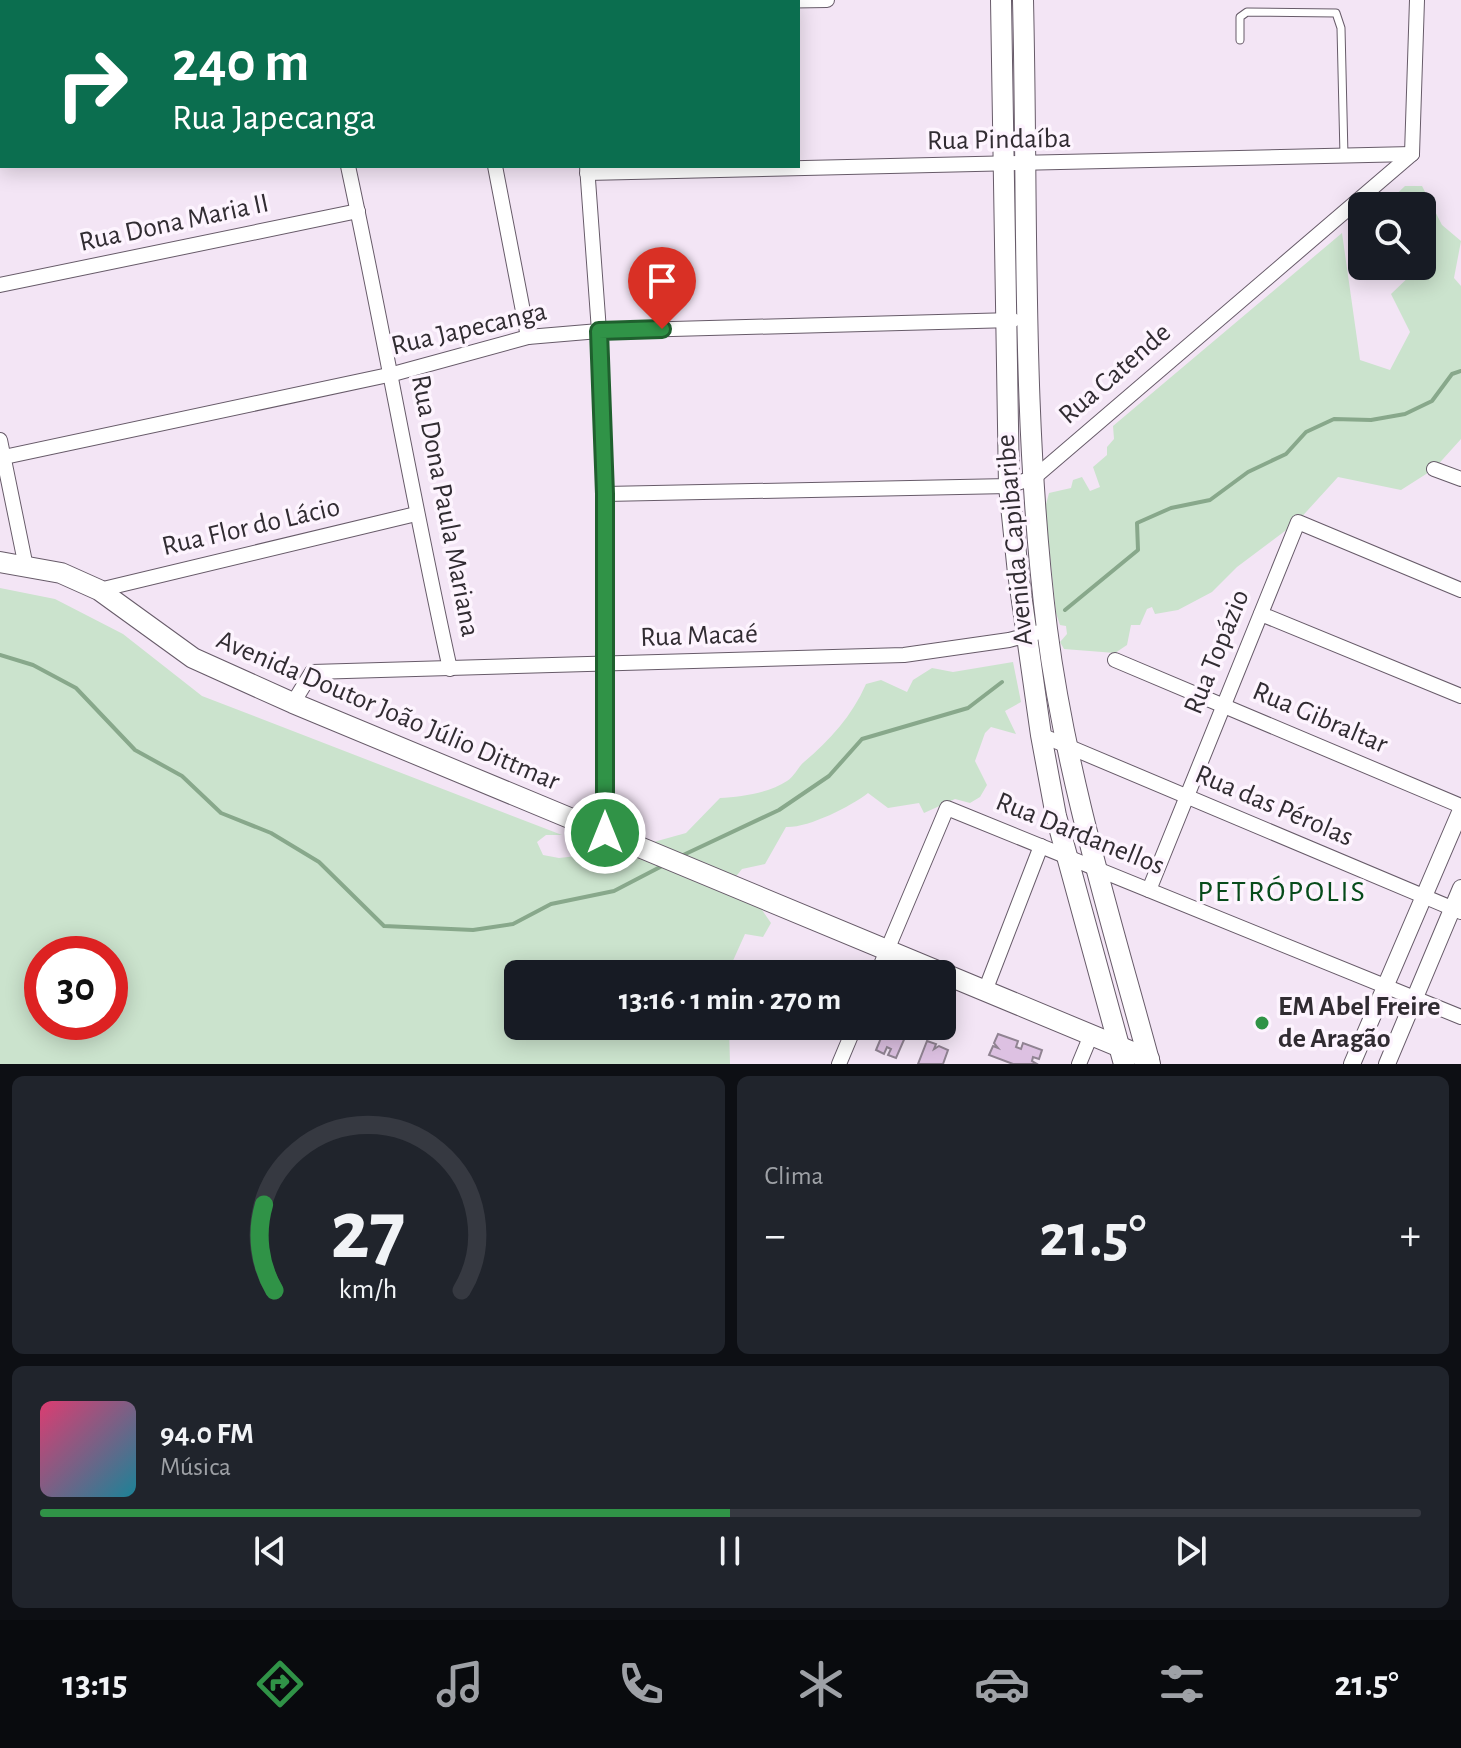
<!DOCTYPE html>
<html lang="pt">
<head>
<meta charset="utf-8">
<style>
  body { margin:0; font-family:"Alegreya Sans",sans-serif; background:#20242c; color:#f1f3f6; height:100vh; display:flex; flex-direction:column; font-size:30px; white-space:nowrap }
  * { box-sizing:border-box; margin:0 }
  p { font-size:26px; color:#9ea1a6 }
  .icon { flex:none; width:44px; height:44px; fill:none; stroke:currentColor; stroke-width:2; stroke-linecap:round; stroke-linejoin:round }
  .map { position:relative; height:1064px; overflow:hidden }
  .sheet { display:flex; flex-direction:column; gap:12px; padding:12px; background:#0d0f14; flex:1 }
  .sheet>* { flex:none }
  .guide { position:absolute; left:0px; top:0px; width:800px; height:168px; box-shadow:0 4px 20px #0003; background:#0b6e4f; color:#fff; overflow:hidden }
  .tools { position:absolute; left:1348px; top:192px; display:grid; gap:16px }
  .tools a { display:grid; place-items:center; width:88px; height:88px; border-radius:12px; background:#171b24; box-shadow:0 4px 20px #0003; font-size:40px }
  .speed { position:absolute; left:24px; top:936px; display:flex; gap:16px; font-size:40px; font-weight:700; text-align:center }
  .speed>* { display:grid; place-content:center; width:104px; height:104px; border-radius:50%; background:#171b24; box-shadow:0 4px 20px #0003; line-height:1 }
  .speed .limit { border:12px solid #d22; background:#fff; color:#111 }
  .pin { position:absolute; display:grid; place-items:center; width:68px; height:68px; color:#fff; margin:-82px -34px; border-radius:50% 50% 50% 0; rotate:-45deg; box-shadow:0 0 8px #0007 }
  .pin .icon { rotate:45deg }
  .me { position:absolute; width:88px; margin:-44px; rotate:0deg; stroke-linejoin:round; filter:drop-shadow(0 0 6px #0008) }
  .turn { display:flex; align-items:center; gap:28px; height:168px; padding:0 40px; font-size:36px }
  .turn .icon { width:104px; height:104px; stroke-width:2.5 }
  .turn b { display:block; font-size:56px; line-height:68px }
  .big { font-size:60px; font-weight:600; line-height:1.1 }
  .sheet .card { flex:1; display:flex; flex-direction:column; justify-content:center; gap:12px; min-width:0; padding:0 28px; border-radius:12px; background:#20242c }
  .sheet .dial { align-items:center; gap:0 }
  .dial svg { height:208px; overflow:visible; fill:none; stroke:#363941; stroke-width:7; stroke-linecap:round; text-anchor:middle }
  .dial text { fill:#f1f3f6; stroke:none }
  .song { display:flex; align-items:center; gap:24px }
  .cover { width:96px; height:96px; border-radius:12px; background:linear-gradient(135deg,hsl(340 70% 55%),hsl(190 70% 35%)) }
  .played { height:8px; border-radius:4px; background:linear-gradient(90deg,#309347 50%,#363941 50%) }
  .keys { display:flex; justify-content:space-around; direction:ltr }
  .heat { display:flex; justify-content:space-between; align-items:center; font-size:44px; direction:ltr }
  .sheet .tiles { flex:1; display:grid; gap:12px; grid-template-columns:1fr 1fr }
  .card:last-child { grid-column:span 2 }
  .trip { position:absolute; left:504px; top:960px; width:452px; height:80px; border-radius:12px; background:#171b24; box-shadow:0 4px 20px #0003; font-weight:600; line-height:80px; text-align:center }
  .tab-bar { display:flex; height:128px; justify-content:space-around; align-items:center; background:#090b0e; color:#9ea1a6 }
  .tab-bar .icon { width:56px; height:56px }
  .tab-bar .active { color:#309347 }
  .tab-bar b { font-size:36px; color:#f1f3f6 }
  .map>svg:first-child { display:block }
  .green { fill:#cbe3cd; fill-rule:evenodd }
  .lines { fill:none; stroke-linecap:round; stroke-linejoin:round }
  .stream { stroke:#88a88b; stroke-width:4 }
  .building { fill:#ddc1e2; stroke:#908392; stroke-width:2 }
  .service-casing { stroke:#675b69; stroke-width:9 }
  .minor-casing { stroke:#675b69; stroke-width:16 }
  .tertiary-casing { stroke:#675b69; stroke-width:18 }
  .secondary-casing { stroke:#675b69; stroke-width:22 }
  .service { stroke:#fff; stroke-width:7 }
  .minor { stroke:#fff; stroke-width:14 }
  .tertiary { stroke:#fff; stroke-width:16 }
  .secondary { stroke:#fff; stroke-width:20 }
  .route-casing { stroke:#1f602e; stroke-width:20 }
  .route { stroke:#309347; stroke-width:14 }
  .poi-dot { fill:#309347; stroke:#fdf4fe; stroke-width:3 }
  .labels { text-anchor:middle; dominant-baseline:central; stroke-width:7; stroke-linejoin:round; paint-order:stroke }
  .street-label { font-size:28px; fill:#312c32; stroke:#fdf4fe }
  .poi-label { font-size:28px; font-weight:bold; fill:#312c32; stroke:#fdf4fe; text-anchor:start }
  .neighbourhood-label { font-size:30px; letter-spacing:2px; fill:#074b1b; stroke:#fdf4fe }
</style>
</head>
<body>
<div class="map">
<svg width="1461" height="1064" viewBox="0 0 1461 1064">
  <rect width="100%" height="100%" fill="#f3e5f5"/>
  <g class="green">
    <path d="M1405,186h17l20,39 19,16 -7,37 7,8v153l-27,30 -33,21 -63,-13 -41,45 -60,45 -25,25 -34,18 -23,4 -3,-7 -5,2 -7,16h-9l-4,20 -12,8 -51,-4 -4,-7 7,-8 -1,-8 -6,-1 -4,-12 -11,-105 4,-15 22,-5 2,-8 9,-3 8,14 10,-4 -7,-20 14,-12v-8l7,-8 -1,-13 229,-193 18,127 30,10 20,-38 -19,-38 24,-23 -3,-5h10v-60h-38z"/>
    <path d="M0,588l55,11 68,35 79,62 360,139h-16l-9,7 6,13 16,3 26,-3 14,10h19l7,-15 61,-17 34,-35c21,-1 49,-5 67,-17 7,-4 11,-14 17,-19 26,-22 48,-46 62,-78l15,-4 26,12 6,-12 19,-12 21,4 60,-10 8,40 -16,9 11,23 -25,-7 -6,6 -10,28 12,24 -7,12 -10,6 -15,-4 -31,14 -5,-10 -31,5 -20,-15c-18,14 -60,35 -82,34l-21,37 -23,5 -13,16 31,22 11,16 -8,14 -18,-3 -18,40h-209v52h211l1,38h-730zM42,954h68v68h-68z"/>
  </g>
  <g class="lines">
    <g class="stream">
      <path d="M1065,610l73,-60 -1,-27 34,-15 39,-8 38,-28 38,-18 20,-22 28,-13 37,1 34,-6 27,-13 20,-27 9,-3"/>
      <path d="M0,655l33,10 43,23 59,62 47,26 39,37 50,20 48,29 65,64 89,4 40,-6 38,-20 63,-13 50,-26"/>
      <path d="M679,857l100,-47 50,-34 33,-37 106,-31 34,-26"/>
    </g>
  </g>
  <g class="building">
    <path d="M886,1026h24l-14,32 -8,-3 3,-6 -4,-2 -3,7 -8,-4z"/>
    <path d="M998,1034l20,7 -2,6 5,2 2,-6 19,7 -3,9 -6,-2 -1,4 5,3h-24l-24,-9 4,-9 5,2 -4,-5z"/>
    <path d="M927,1041l9,3 -2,5 5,-3 9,4 -5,14h-25z"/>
  </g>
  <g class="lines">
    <g class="service-casing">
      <path id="service" d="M1240,40v-23l7,-5 89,1 5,15 3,128"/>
    </g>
    <g class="minor-casing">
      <g id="minor">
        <path d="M313,0v2"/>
        <path d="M463,0l1,2"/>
        <path d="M584,0v2"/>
        <path d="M708,2l119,-2"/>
        <path d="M0,116h2"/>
        <path d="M1412,154l5,-154"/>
        <path d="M348,166c36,167 65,336 102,503"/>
        <path d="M495,166l33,171"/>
        <path d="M587,166l12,165 6,163v339"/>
        <path d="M587,173l825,-19"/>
        <path d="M0,285l358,-74"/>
        <path d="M0,440l26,127"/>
        <path d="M0,458l393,-84 135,-37 71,-6 414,-11"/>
        <path d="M1434,469l27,10"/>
        <path d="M605,494l404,-8 26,-9 377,-323"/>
        <path d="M99,590l317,-76"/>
        <path d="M1261,614l200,82"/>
        <path d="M1115,660l346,146"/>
        <path d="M293,703l19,-31 592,-17 105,-15 38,-10"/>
        <path d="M1041,735l420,177"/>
        <path d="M1149,890l149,-368 163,68"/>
        <path d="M877,974l70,-166 514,209"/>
        <path d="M985,991l56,-145"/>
        <path d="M839,1064l16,-38"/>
        <path d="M1079,1064l12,-29"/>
      </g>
    </g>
    <g class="tertiary-casing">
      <g id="tertiary">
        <path d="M1352,1064l109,-254"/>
        <path d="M1387,1064l74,-176"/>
      </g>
    </g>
    <g class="secondary-casing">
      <g id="secondary">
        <path d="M1001,0l8,486 9,87 23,162 15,81 68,248"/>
        <path d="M1023,0c5,209 -2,421 24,629 19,148 64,291 103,435"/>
        <path d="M0,562l61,11 38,17 94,68 100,45 856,356"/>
      </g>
    </g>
    <use href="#service" class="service"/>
    <use href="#minor" class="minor"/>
    <use href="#tertiary" class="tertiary"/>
    <use href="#secondary" class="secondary"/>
  </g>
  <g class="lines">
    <g class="route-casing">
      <path id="route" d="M605,833v-339l-6,-163 63,-2"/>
    </g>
    <use href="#route" class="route"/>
  </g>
  <circle class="poi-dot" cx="1262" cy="1023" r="8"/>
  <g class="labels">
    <g class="street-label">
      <text transform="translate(999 140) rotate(-1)">Rua Pindaíba</text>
      <text transform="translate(174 223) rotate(-12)">Rua Dona Maria II</text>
      <text transform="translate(469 329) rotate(-13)">Rua Japecanga</text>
      <text transform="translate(1115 374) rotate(-41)">Rua Catende</text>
      <text transform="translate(445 506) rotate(79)">Rua Dona Paula Mariana</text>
      <text transform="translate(251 527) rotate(-13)">Rua Flor do Lácio</text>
      <text transform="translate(1015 540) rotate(-95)">Avenida Capibaribe</text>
      <text transform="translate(699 636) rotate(-2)">Rua Macaé</text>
      <text transform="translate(1217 652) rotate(-68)">Rua Topázio</text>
      <text transform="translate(388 711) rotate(23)">Avenida Doutor João Júlio Dittmar</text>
      <text transform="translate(1320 718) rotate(23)">Rua Gibraltar</text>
      <text transform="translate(1274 806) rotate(23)">Rua das Pérolas</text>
      <text transform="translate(1080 834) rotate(22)">Rua Dardanellos</text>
    </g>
    <g class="poi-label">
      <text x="1278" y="1007">EM Abel Freire<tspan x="1278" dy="32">de Aragão</tspan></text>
    </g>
    <g class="neighbourhood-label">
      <text x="1282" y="892">PETRÓPOLIS</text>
    </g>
  </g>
</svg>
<div class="tools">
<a><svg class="icon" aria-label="search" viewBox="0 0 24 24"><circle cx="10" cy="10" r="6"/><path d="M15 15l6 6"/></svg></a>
</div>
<div class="speed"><div class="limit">30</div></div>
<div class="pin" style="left:662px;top:329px;background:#d93025"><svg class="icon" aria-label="arrive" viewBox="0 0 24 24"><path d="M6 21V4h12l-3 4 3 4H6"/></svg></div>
<svg class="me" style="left:605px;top:833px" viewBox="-20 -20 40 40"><circle r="17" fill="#309347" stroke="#fff" stroke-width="3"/><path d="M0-11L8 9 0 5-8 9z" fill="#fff"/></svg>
<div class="trip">13:16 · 1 min · 270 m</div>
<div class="guide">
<div class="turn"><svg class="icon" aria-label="right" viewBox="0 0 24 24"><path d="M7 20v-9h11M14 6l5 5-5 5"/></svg><div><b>240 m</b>Rua Japecanga</div></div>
</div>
</div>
<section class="sheet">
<div class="tiles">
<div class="card dial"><svg viewBox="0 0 100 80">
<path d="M14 69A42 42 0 1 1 86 69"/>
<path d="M14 69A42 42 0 0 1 10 36" stroke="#309347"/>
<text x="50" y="56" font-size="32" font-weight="700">27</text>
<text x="50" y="72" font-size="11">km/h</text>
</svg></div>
<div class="card"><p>Clima</p>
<div class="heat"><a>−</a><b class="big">21.5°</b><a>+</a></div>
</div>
<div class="card">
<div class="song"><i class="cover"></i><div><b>94.0 FM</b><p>Música</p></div></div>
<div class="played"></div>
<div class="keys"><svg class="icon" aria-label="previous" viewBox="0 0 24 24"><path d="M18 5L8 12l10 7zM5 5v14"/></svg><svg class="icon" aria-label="pause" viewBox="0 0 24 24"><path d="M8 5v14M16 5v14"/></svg><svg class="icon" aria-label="next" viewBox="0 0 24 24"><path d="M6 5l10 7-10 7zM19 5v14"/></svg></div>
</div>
</div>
</section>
<nav class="tab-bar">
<b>13:15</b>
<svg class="icon active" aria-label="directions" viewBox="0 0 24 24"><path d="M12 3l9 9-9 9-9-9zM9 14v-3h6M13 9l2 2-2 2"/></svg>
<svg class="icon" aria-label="music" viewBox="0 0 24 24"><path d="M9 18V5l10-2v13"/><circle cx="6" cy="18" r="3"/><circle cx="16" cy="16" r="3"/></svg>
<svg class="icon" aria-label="phone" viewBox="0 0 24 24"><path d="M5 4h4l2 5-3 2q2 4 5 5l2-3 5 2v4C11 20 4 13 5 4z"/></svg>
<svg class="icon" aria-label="climate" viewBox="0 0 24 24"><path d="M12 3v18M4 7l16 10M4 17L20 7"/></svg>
<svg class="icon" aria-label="car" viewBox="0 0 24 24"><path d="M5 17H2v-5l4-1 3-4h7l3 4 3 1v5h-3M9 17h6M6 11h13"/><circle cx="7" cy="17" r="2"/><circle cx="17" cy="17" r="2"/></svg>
<svg class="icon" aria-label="filters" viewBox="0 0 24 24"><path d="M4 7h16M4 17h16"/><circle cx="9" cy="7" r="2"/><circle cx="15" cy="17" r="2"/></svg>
<b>21.5°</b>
</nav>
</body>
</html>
